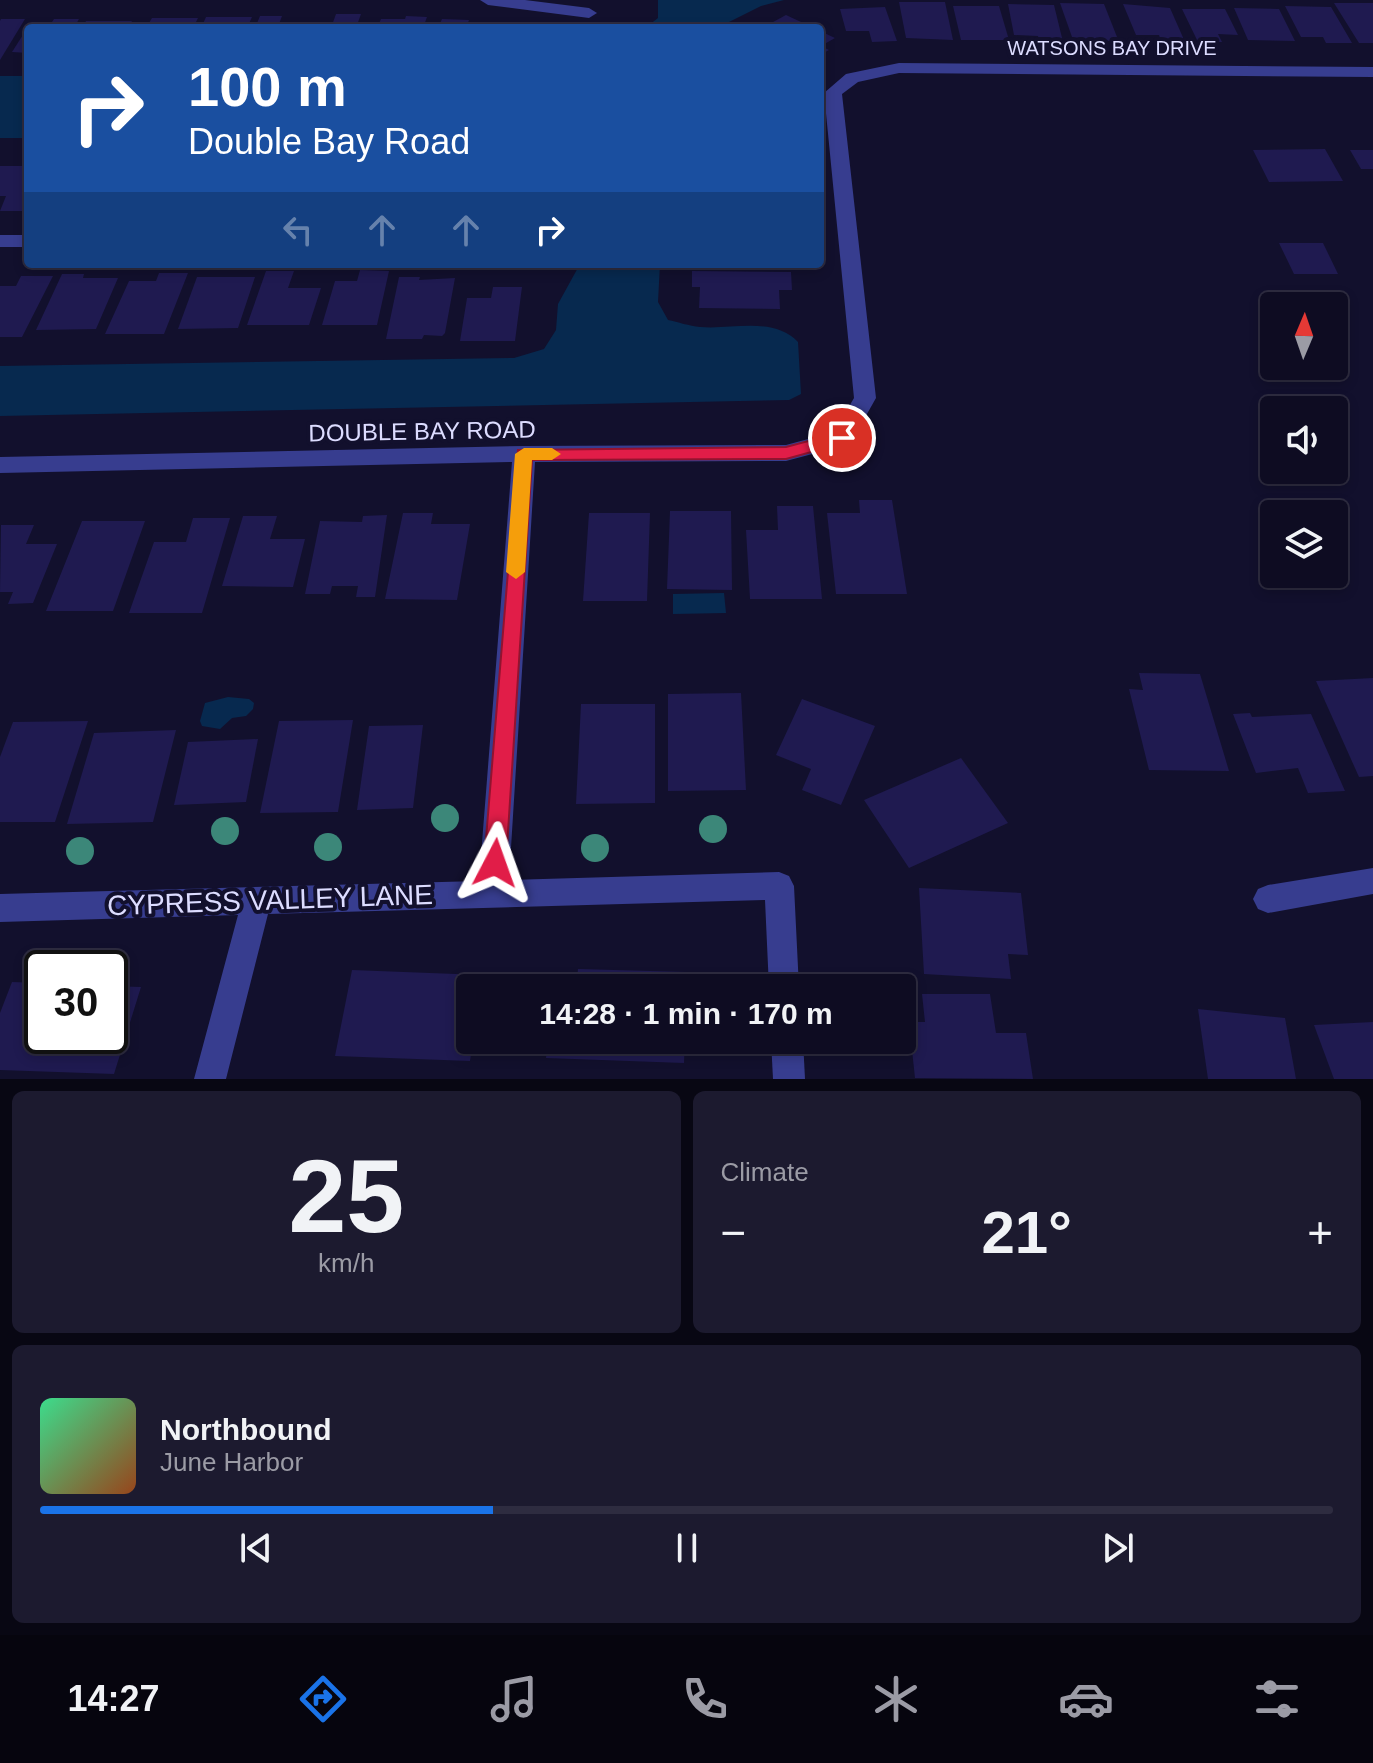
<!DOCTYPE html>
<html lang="en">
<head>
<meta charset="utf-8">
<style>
  body { margin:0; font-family:Helvetica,sans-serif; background:#1c1a2f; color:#f1f3f6; height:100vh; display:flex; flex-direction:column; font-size:30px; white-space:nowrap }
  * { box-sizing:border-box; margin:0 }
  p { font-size:26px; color:#9b9ba5 }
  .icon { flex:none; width:44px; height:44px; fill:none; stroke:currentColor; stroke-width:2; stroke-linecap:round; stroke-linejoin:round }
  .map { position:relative; height:1079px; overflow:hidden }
  .panel { display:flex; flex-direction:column; gap:12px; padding:12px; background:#080713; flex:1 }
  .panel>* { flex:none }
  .hud { position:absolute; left:24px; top:24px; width:800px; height:244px; border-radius:8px; box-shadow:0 4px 12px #0003,0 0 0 2px #2e2c40; background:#1a4fa0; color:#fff; overflow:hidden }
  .needle { width:52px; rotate:2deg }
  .buttons { position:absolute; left:1260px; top:292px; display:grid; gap:16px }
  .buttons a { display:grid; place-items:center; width:88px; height:88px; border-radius:8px; background:#0e0c22; box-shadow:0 4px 12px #0003,0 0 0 2px #2e2c40; font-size:40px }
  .speed { position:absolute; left:24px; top:950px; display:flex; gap:16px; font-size:40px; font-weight:700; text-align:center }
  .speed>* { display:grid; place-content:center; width:104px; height:104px; border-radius:50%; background:#0e0c22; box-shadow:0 4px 12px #0003,0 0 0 2px #2e2c40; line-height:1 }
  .speed .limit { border:4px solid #111; border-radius:12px; background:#fff; color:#111 }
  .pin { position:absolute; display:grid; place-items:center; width:68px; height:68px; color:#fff; margin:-34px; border:4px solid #fff; border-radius:50%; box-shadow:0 2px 8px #0007 }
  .me { position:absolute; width:88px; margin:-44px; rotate:4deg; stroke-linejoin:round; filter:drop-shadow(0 0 6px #0008) }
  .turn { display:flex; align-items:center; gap:28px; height:168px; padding:0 32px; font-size:36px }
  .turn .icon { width:104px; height:104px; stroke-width:2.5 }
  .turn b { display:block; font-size:56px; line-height:68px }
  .lanes { display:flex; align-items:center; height:76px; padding:0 32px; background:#0003; justify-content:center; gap:40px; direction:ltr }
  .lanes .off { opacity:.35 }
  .big { font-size:60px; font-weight:700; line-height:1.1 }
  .panel .card { flex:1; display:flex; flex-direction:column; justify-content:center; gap:12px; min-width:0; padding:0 28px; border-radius:12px; background:#1c1a2f }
  .panel .dial { align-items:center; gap:0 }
  .dial b { font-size:104px; line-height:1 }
  .song { display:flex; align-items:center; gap:24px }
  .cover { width:96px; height:96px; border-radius:12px; background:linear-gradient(135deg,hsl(150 70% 55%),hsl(20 70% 35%)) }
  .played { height:8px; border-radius:4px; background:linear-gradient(90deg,#1a73e8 35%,#2e2c40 35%) }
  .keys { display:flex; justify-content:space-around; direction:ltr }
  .heat { display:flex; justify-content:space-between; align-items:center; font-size:44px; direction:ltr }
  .panel .tiles { flex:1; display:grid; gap:12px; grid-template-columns:1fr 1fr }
  .card:last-child { grid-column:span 2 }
  .trip { position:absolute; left:456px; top:974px; width:460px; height:80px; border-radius:8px; background:#0e0c22; box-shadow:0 4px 12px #0003,0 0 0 2px #2e2c40; font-weight:700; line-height:80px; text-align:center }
  .dock { display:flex; height:128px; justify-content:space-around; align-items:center; background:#06050e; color:#9b9ba5 }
  .dock .icon { width:56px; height:56px }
  .dock .active { color:#1a73e8 }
  .dock b { font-size:36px; color:#f1f3f6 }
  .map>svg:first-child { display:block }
  .water { fill:#07294f }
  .building { fill:#1f1a50 }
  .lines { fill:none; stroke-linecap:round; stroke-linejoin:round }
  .minor { fill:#373d8f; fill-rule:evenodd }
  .tree { fill:#3c8779 }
  .route { fill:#e11d48; stroke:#92132f; stroke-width:2 }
  .slow { fill:#f59e0b }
  .labels { text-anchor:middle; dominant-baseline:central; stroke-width:8; stroke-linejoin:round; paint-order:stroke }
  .far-street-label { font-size:20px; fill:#dcdcff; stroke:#12102d }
  .street-label { font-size:24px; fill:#dcdcff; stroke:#12102d }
  .near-street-label { font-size:28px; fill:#dcdcff; stroke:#12102d }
</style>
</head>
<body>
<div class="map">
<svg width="1373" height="1079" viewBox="0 0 1373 1079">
  <rect width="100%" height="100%" fill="#12102d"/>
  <g class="water">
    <path d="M658,0h126l-23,6 -44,22h-72l13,-10z"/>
    <rect x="0" y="76" width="28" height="62"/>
    <path d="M580,264h80l-2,38 10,18c10,2 21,6 32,7 32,3 73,-11 98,15l3,52 -12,6 -789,16v-50l514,-8 30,-9 12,-19 2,-26z"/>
    <path d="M724,593l2,20 -53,1v-20z"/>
    <path d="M228,697l21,2 5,4 -1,6 -7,7 -14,2 -12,11 -18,-3 -2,-5 5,-18z"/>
  </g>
  <g class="building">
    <path d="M899,2h46l8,38 -47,-2z"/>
    <path d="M1060,3l44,1 15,38 -47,-5z"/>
    <path d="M1334,3h39v40h-14z"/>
    <path d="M1008,4l46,1 9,37 -24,-1 -1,-5 -24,-1z"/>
    <path d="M1123,4l47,4 15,34 -24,-1 -2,-6h-23z"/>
    <path d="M953,6h46l10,34h-48z"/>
    <path d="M1285,6l46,1 21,36h-26l-3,-6h-22z"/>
    <path d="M885,7l12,34 -25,1 -3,-11h-23l-6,-22z"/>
    <path d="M1234,8l45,1 16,32 -47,-1z"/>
    <path d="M1182,9h43l13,26 -20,-1 4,8h-24z"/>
    <path d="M336,14h25l-5,14h-50v-3h26z"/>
    <path d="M786,15l28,13h-52z"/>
    <path d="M260,16h22l-3,8h25l-1,4h-48z"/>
    <path d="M406,16l21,1 -4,11h-46l4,-9h24z"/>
    <path d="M206,17h46l-5,11h-46z"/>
    <path d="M152,18h46l-5,10h-47z"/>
    <path d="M1,19h24l-25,41v-39z"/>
    <path d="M54,19h25l-5,9h-26z"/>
    <path d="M442,19l27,1 -3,8h-28z"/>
    <path d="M86,21h46l-4,7h-46z"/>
    <path d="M28,27v26l-16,-1z"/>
    <path d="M820,31l15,7 -14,8 8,4 -9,5z"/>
    <path d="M1325,149l18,32 -74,1 -16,-32z"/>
    <path d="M1350,150h23v19h-12z"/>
    <path d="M0,166h28l-2,45h-26l6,-15h-6z"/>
    <path d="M1279,243h44l15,31h-44z"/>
    <path d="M360,270l29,1 -12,54h-55l13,-44h22z"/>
    <path d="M266,271h28l-6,17h33l-12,37h-62z"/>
    <path d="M692,271l99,1 1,18h-13l1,19 -81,-1 1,-21h-8z"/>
    <path d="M159,273h29l-24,61h-59l24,-53h27z"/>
    <path d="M62,274h22l-1,4h35l-22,51 -60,1z"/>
    <path d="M21,276h32l-31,61h-22v-51h16z"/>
    <path d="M197,277h58l-17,51 -60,1z"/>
    <path d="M399,277h21l-1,3 36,-2 -10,55 -3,3 -18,-1 -2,4h-36z"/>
    <path d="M493,287h29l-7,54h-55l7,-43h24z"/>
    <path d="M859,500h33l15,94h-71l-9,-81h33z"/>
    <path d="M777,506h36l9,93h-72l-4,-69h32z"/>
    <path d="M670,511h61l1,79 -65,-1z"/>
    <path d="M403,513h30l-2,11h39l-13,76 -72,-1z"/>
    <path d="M589,513h61l-3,88h-64z"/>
    <path d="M387,515l-12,82h-19l2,-11h-26l-2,8h-25l15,-73 42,1 1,-6z"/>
    <path d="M243,516h34l-7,23h35l-12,48 -71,-1z"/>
    <path d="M193,518h37l-28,95h-73l25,-71h32z"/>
    <path d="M82,521h63l-32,90h-67z"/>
    <path d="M1,525h33l-8,19h31l-24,59 -25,1 5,-12h-13z"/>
    <path d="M1139,673l61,1 29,97 -80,-1 -20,-81 14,1z"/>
    <path d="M1373,678v98l-14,1 -43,-96z"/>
    <path d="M741,693l5,97 -78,1v-97z"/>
    <path d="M802,699l73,27 -34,79 -39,-15 9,-21 -35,-14z"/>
    <path d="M581,704h74v99l-79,1z"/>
    <path d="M1250,713l2,4 59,-3 34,77 -37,2 -10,-25 -42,5 -23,-59z"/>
    <path d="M353,720l-15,92 -78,1 19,-92z"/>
    <path d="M88,721l-33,101h-55v-65l13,-35z"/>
    <path d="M423,725l-10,83 -56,2 12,-84z"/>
    <path d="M176,730l-23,92 -86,2 27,-91z"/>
    <path d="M258,739l-12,63 -72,3 14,-63z"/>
    <path d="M961,758l47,65 -99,45 -45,-68z"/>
    <path d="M919,888l102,5 7,62 -20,-1 3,25 -87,-5z"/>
    <path d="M578,969l109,3v16h-111z"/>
    <path d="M352,970l130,5 -2,13h-10v52h3l-3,21 -135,-5z"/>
    <path d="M12,982l30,1v53h68v-50l31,1 -27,87 -114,-4v-57z"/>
    <path d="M922,994h68l6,39h30l7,46 -118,-1 -6,-56h16z"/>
    <path d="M1198,1009l87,9 11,61h-88z"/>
    <path d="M1373,1022v57h-39l-20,-54z"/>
    <path d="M548,1040h137l-1,23 -138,-5z"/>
  </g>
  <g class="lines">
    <g class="minor">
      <path d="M480,0h45l64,8 8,5 -8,5 -101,-13z"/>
      <path d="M899,63l474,4v10l-474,-4 -41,9 -16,12 34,304 -26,46 -64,17 -251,1 -26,418 270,-8 10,4 5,10 5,102h-30l-4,-88 -497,14 -42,165h-32l44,-164 -238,7v-28l479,-13 33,-419 -512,11v-16l524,-11 262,-1 48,-13 20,-34 -30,-305 22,-19z"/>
      <rect x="0" y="235" width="28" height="12"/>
      <path d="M1373,868v26l-105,19 -10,-4 -5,-10 5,-10 10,-4z"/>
      <path d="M771,1040h32l2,39h-32z"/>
    </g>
  </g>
  <g class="tree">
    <circle cx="445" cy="818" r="14"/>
    <circle cx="713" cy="829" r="14"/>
    <circle cx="225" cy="831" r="14"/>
    <circle cx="328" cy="847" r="14"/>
    <circle cx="595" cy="848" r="14"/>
    <circle cx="80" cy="851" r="14"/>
  </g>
  <path class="route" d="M842,432l9,6 -3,4 -62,17 -254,1 -26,403 -3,7 -8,3 -8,-3 -3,-7 34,-413 268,-3z"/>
  <path class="slow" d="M524,448h28l9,6 -9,6h-20l-7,112 -9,7 -10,-7 9,-118z"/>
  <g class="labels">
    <g class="far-street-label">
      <text x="1112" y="48">WATSONS BAY DRIVE</text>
    </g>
    <g class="street-label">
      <text transform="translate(422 431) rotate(-1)">DOUBLE BAY ROAD</text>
    </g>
    <g class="near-street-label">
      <text transform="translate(270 900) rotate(-2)">CYPRESS VALLEY LANE</text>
    </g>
  </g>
</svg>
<div class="buttons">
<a><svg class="needle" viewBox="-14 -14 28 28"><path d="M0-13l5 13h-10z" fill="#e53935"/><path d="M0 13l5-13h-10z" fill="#9b9ba5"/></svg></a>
<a><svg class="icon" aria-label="sound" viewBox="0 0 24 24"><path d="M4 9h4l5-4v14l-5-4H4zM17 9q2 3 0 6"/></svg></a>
<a><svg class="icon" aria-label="layers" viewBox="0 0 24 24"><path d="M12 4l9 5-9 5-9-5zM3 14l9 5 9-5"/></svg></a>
</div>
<div class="speed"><div class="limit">30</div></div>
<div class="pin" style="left:842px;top:438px;background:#d93025"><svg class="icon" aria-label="arrive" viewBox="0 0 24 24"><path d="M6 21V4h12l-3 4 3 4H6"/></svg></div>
<svg class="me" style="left:495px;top:863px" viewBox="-20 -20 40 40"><path d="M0-17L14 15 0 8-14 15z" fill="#e11d48" stroke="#fff" stroke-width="4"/></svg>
<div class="trip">14:28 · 1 min · 170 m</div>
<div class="hud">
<div class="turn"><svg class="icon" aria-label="right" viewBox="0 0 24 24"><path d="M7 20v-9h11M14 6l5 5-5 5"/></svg><div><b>100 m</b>Double Bay Road</div></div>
<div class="lanes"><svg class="icon off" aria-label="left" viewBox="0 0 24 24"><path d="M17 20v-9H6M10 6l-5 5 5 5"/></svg><svg class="icon off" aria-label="ahead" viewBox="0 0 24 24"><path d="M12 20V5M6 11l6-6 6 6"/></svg><svg class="icon off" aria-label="ahead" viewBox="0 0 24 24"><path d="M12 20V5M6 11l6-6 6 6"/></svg><svg class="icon" aria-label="right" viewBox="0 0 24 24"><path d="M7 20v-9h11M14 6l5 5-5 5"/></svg></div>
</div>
</div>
<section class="panel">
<div class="tiles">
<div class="card dial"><b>25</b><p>km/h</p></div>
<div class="card"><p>Climate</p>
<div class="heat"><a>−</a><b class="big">21°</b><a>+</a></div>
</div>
<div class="card">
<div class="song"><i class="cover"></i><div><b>Northbound</b><p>June Harbor</p></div></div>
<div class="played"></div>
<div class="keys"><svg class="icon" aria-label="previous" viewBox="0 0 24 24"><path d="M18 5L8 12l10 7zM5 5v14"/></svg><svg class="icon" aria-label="pause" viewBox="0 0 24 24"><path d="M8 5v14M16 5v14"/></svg><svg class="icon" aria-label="next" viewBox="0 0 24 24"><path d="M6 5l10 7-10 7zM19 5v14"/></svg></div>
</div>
</div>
</section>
<nav class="dock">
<b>14:27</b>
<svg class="icon active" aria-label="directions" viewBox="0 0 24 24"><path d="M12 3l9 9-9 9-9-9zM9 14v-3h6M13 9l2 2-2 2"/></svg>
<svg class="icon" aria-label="music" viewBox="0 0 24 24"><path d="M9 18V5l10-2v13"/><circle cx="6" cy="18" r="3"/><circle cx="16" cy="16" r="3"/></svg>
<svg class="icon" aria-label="phone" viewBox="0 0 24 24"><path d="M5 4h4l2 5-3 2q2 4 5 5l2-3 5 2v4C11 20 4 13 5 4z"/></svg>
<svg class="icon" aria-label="climate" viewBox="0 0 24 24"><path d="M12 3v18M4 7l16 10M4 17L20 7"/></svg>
<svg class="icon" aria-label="car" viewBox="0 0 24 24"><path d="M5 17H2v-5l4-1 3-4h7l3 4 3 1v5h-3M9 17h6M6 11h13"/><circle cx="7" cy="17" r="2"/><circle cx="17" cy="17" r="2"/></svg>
<svg class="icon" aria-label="filters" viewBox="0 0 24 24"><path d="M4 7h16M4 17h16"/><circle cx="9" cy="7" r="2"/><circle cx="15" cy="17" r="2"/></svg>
</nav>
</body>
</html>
